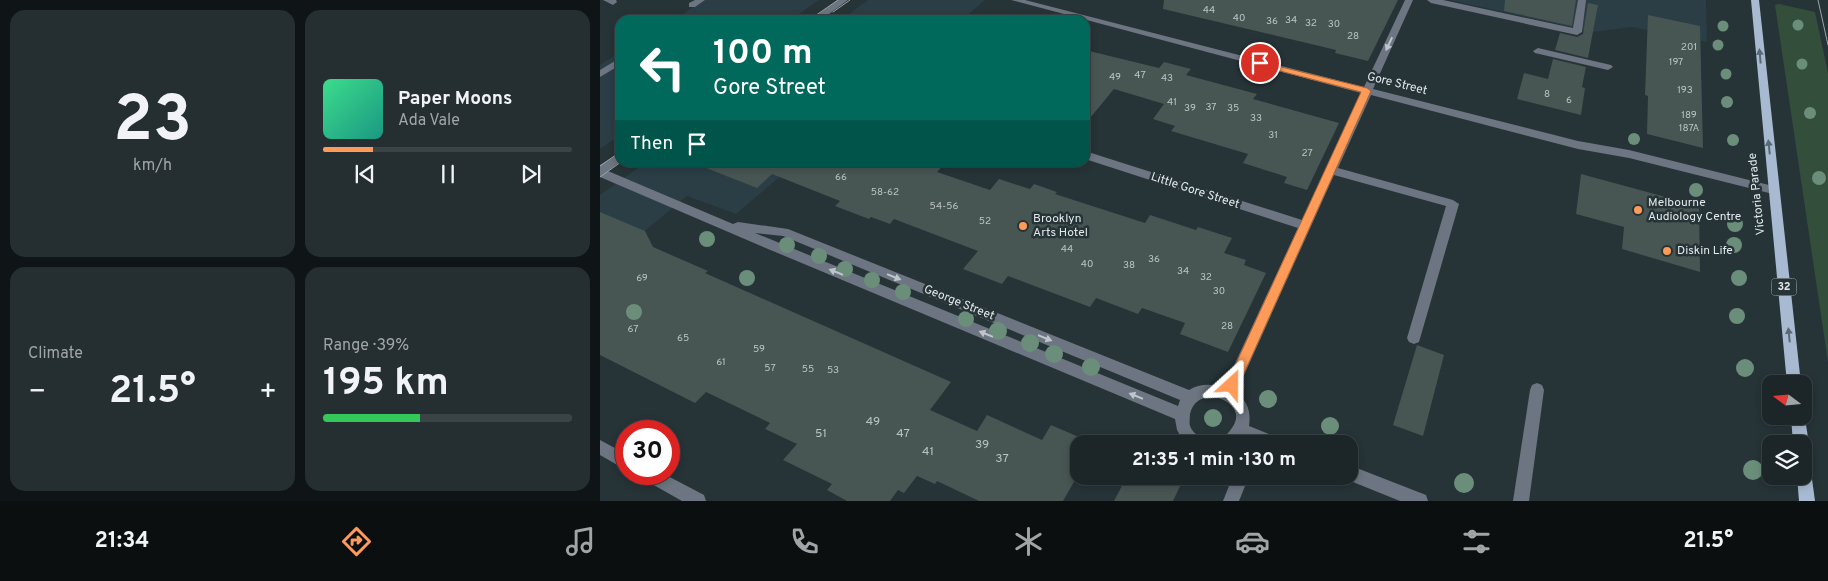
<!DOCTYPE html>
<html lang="en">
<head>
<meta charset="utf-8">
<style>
  body { margin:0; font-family:Overpass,sans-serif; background:#252e31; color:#f1f3f6; height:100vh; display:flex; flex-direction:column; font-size:19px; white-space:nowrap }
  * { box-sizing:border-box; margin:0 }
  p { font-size:16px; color:#a0a5a8 }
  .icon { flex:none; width:28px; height:28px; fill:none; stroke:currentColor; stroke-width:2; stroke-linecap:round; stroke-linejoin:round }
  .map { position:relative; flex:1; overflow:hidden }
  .sheet { display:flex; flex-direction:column; gap:10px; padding:10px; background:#0f1517; width:600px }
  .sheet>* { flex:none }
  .hud { position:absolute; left:15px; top:15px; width:475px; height:152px; border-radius:15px; box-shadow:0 2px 8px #0003,0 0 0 1px #3a4346; background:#00695c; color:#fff; overflow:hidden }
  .needle { width:32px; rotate:286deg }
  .controls { position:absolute; left:1162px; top:375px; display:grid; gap:10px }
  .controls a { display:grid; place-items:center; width:50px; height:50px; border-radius:10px; background:#1c2629; box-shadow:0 2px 8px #0003,0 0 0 1px #3a4346; font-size:25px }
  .speed { position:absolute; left:15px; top:420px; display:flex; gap:10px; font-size:25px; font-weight:700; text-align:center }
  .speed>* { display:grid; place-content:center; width:65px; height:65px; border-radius:50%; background:#1c2629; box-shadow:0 2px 8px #0003,0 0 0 1px #3a4346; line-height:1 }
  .speed .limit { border:8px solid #d22; background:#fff; color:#111 }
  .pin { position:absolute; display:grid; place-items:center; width:42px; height:42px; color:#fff; margin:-21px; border:2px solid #fff; border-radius:50%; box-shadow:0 1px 5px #0007 }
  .me { position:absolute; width:55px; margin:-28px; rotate:24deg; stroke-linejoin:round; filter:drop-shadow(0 0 4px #0008) }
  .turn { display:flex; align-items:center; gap:18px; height:105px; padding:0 15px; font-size:22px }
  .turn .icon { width:65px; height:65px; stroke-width:2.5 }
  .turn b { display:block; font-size:35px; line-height:42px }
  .then { display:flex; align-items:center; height:48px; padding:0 15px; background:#0003; gap:10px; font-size:19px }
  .big { font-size:38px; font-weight:700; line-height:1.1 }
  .sheet .card { flex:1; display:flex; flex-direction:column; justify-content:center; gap:8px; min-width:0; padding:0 18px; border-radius:15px; background:#252e31 }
  .sheet .dial { align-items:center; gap:0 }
  .dial b { font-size:65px; line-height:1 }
  .song { display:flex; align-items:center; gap:15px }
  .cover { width:60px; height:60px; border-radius:8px; background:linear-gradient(135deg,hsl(150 70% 55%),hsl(170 70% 35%)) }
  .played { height:5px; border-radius:2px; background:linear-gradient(90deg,#fe9b58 20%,#3a4346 20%) }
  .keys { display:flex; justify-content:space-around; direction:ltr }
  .heat { display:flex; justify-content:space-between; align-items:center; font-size:28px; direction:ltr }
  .charge { height:8px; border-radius:4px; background:linear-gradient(90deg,#34c759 39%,#3a4346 0) }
  .sheet .tiles { flex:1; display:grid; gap:10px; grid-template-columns:repeat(2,1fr) }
  .trip { position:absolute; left:470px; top:435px; width:288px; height:50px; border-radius:15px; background:#1c2629; box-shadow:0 2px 8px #0003,0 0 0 1px #3a4346; font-weight:700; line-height:50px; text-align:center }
  .menu { display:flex; height:80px; justify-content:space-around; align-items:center; background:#0b0f10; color:#a0a5a8 }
  .menu .icon { width:35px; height:35px }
  .menu .current { color:#fe9b58 }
  .menu b { font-size:22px; color:#f1f3f6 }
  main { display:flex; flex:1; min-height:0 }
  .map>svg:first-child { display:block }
  .built { fill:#2b3e45 }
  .green { fill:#344e3c }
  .building { fill:#475553 }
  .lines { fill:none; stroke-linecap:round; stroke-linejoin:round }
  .minor { fill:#6c7581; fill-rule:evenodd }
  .major { fill:#a7bad1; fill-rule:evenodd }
  .tram { stroke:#9aa4a6; stroke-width:1 }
  .tree { fill:#6b8e7b }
  .oneway { fill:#bec6cb }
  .oneway2 { fill:#5a6975 }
  .route { fill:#fe9b58; stroke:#a56539 }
  .poi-dot { fill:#fe9b58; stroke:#263337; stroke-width:2 }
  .labels { text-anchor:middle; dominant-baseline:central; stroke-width:5; stroke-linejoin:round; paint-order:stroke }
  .number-label { font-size:10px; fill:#bac4c5 }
  .shield { fill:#263337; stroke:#a9b2b5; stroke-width:1 }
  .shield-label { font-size:11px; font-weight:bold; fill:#e1e9eb }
  .street-label { font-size:12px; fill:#e1e9eb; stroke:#263337 }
  .poi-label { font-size:12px; fill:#e1e9eb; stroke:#263337; text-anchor:start }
  .near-number-label { font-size:12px; fill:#bac4c5 }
</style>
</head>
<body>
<main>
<section class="sheet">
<div class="tiles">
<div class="card dial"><b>23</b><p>km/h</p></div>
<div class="card">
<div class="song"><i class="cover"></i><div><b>Paper Moons</b><p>Ada Vale</p></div></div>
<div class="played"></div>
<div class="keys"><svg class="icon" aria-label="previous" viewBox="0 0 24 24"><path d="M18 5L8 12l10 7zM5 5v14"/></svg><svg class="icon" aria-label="pause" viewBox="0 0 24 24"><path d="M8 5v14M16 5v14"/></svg><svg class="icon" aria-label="next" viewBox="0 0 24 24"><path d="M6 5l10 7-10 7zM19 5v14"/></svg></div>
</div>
<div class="card"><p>Climate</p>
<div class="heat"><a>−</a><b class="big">21.5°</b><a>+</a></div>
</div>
<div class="card"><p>Range · 39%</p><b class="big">195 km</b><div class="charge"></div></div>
</div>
</section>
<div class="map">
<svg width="1228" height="501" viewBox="0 0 1228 501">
  <rect width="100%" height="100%" fill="#263337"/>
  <g class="built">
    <path d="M105,0h114l-29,20h-117z"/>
    <path d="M268,0h117l-23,20h-121z"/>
    <path d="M850,0h256l1,42 -75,-15 -39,5z"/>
    <path d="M20,52v83l-20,14v-84z"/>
    <path d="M45,163h151l-60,51 -49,-18 -87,72v-73z"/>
  </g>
  <path class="green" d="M1179,4l36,8 13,61v289l-53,-357z"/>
  <g class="building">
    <path d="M564,0h234l-30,61 -33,-8 1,-3 -173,-41z"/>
    <path d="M905,0h71l-4,26 -68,-15z"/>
    <path d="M988,3l10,2 -10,53 -33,-8 5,-17 17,4 6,-3z"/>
    <path d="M1048,15l52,11 3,122 -56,-14 1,-38 -3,-1z"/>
    <path d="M485,50l74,18 5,-6 27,7 -5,6 71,19 -4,5 86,24 -32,67 -23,-7 3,-6 -44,-14 5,-9 -77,-23 4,-5 -22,-7 11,-15 -50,-15 -29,35z"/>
    <path d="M953,59l33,8 -4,20 3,1 -4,27 -64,-16 7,-26 24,6z"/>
    <path d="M97,162h249l-9,10 53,18 9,-11 31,10 4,-5 23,8 -2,2 90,29 5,-8 46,15 2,-3 34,11 -8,15 22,7 -2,5 22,8 -38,79 -48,-18 5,-11 -43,-15 -4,6 -42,-16 -6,9 -82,-31 -6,8 -39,-15 15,-18 -84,-32 -4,5 -19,-7 -2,2 -34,-13 5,-5 -68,-27 -15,14 -61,-24z"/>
    <path d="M981,174l118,32 1,66 -78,-23 2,-22 -48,-13z"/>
    <path d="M0,212l45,19 8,16 55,24 -3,2 246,109 -21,28 47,21 10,-16 55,25 9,-15 28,12v36l-16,28h-84l-42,-20 -2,3 -18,-8 -13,17 -6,-3 -8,11h-43l-20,-11 5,-6 -49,-24 14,-16 -32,-15 5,-6 -64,-31 -11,11 -95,-48z"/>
    <path d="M817,345l27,10 -21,81 -30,-11z"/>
    <path d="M527,476h40l15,6 -9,19h-59z"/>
  </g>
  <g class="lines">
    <g class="minor">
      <path d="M3,0h13l1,2 -4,3z"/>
      <path d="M95,0h10l-10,7h-6v-4z"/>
      <path d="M238,0h10l-27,20h-11z"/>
      <path d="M411,0h14l339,87 41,-87h8l-40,89 205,52 51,9 144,36 6,4 -6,4 -144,-36 -51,-9 -207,-54 -33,73 115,32 6,4 -40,138 -5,2 -5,-2 -2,-4 39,-132 -112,-31 -98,218c12,8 15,19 13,33l32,13 3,5h-27l-14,-6 -5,6h-18c5,-10 18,-18 16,-30 -4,-18 -40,-27 -46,0 0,4 -1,8 0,12 3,8 11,11 15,18h-20l-8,-14 -2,-11 -414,-173 -161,-69v-12l20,-12v9l-12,9 125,53 5,-2 50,7 401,161c11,-7 23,-6 35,-3l74,-159 -213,-69v-8l217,69 59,-127zM155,233l28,3 397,164 -2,6z"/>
      <path d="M827,0h16l130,28 5,-28h8l-4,32 -5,3 -146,-32z"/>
      <path d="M938,48l73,17 2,2 -5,3 -73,-17 -2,-2z"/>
      <path d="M20,58v7l-20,12v-7z"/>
      <path d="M937,383l5,2 2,5 -15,111h-16l17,-111 2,-5z"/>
      <path d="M0,440l26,14v16l-26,-15z"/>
      <path d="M749,465l77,30 2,6h-28l-57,-23 -1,-2h7z"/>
      <path d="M41,474h23l40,21 2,6h-24l-39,-22z"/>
      <path d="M633,476h16l-10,25h-16z"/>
    </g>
    <g class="major">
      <path d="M1151,0h8l42,384h-14z"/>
      <path d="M1204,412l5,32 -5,6v-6h-11l-2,-28h13z"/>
      <path d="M1204,461l6,3 5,37h-16l-2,-25h7z"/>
    </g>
    <g class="tram">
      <path d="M1218,0l10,45"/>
      <path d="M233,12l17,-12"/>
      <path d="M209,20l29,-20"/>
      <path d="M0,166l20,-14"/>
      <path d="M0,177l21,-15"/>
    </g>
  </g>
  <g class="tree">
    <circle cx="1198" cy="25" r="5.5"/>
    <circle cx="1123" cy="26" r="5.5"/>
    <circle cx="1118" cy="45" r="5.5"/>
    <circle cx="1202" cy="64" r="5.5"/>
    <circle cx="1126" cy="74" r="5.5"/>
    <circle cx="1127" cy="102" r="6"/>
    <circle cx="1210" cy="113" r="6"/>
    <circle cx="1034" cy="139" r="6"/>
    <circle cx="1133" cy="140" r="6"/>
    <circle cx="1219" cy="178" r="7"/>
    <circle cx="1096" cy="190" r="7"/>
    <circle cx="1135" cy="224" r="8"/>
    <circle cx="107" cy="239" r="8"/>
    <circle cx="187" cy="245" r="8"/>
    <circle cx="1134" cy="245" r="8"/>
    <circle cx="219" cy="256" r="8"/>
    <circle cx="245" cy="269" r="8"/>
    <circle cx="147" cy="278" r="8"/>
    <circle cx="1139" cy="278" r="8"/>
    <circle cx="272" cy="280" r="8"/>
    <circle cx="303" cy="292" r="8"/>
    <circle cx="34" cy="312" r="8"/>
    <circle cx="1137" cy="316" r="8"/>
    <circle cx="366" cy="319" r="8"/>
    <circle cx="398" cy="331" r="9"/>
    <circle cx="430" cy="343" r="9"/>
    <circle cx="454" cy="354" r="9"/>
    <circle cx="491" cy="367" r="9"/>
    <circle cx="1145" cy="368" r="9"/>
    <circle cx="668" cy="399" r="9"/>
    <circle cx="613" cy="418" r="9"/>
    <circle cx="730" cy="426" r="9"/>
    <circle cx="1153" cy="470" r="10"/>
    <circle cx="864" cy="483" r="10"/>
  </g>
  <defs><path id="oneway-solid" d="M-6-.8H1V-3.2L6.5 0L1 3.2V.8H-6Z" transform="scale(1.25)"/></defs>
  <g class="oneway">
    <use href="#oneway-solid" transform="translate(789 44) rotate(115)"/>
    <use href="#oneway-solid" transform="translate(236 272) rotate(-158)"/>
    <use href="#oneway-solid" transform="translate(294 277) rotate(22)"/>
    <use href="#oneway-solid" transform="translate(386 334) rotate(-158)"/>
    <use href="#oneway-solid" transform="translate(445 338) rotate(22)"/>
    <use href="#oneway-solid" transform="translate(536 396) rotate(-158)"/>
  </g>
  <g class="oneway2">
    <use href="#oneway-solid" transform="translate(1160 56) rotate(-95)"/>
    <use href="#oneway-solid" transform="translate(1169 147) rotate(-96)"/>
    <use href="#oneway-solid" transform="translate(1189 335) rotate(-96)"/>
  </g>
  <path class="route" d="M657,61l110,27 4,3 -134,298 -5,2 -4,-2 -2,-4 135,-293 -104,-27z"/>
  <g class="poi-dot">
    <circle cx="1038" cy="210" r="5"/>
    <circle cx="423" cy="226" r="5"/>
    <circle cx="1067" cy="251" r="5"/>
  </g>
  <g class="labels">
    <g class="number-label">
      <text x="609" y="10">44</text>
      <text x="639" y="18">40</text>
      <text x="691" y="20">34</text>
      <text x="672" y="21">36</text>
      <text x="711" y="23">32</text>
      <text x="734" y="24">30</text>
      <text x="753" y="36">28</text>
      <text x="1089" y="47">201</text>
      <text x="1076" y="62">197</text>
      <text x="540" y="75">47</text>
      <text x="515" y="77">49</text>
      <text x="567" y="78">43</text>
      <text x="1085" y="90">193</text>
      <text x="947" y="94">8</text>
      <text x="969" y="100">6</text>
      <text x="572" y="102">41</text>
      <text x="611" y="107">37</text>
      <text x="590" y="108">39</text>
      <text x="633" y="108">35</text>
      <text x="1089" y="115">189</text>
      <text x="656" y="118">33</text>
      <text x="1089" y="128">187A</text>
      <text x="673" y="135">31</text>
      <text x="707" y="153">27</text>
      <text x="241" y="177">66</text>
      <text x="285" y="192">58-62</text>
      <text x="344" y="206">54-56</text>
      <text x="385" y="221">52</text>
      <text x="467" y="249">44</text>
      <text x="554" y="259">36</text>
      <text x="487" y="264">40</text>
      <text x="529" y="265">38</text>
      <text x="583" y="271">34</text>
      <text x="606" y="277">32</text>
      <text x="42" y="278">69</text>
      <text x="619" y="291">30</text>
      <text x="627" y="326">28</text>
      <text x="33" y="329">67</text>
      <text x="83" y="338">65</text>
      <text x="159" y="349">59</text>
      <text x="121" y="362">61</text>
      <text x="170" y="368">57</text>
      <text x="208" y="369">55</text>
      <text x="233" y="370">53</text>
    </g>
    <rect class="shield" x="1171.5" y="278.5" width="25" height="17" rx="4"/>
    <g class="shield-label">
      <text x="1184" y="287">32</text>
    </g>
    <g class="street-label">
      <text transform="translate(797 84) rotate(14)">Gore Street</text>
      <text transform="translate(595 191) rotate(18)">Little Gore Street</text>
      <text transform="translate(1157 194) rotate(-96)">Victoria Parade</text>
      <text transform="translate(359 303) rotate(22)">George Street</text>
    </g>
    <g class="poi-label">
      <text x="1048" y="203">Melbourne<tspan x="1048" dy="14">Audiology Centre</tspan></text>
      <text x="433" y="219">Brooklyn<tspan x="433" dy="14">Arts Hotel</tspan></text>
      <text x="1077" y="251">Diskin Life</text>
    </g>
    <g class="near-number-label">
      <text x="273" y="422">49</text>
      <text x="221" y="434">51</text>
      <text x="303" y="434">47</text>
      <text x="382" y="445">39</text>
      <text x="328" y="452">41</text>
      <text x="402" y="459">37</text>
    </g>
  </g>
</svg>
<div class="controls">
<a><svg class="needle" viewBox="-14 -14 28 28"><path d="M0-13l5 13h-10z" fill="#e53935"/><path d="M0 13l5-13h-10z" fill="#a0a5a8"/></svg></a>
<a><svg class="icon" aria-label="layers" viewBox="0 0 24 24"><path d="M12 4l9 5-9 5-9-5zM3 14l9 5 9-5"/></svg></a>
</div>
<div class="speed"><div class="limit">30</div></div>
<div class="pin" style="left:660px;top:63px;background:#d93025"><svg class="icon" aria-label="arrive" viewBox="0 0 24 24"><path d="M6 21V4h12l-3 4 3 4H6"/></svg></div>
<svg class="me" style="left:632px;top:385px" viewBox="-20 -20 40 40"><path d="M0-17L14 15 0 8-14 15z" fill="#fe9b58" stroke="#fff" stroke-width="4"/></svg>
<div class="trip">21:35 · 1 min · 130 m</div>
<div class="hud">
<div class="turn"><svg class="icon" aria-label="left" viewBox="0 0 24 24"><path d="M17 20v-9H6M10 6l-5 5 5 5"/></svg><div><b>100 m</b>Gore Street</div></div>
<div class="then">Then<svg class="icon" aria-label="arrive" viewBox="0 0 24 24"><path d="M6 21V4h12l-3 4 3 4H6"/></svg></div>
</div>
</div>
</main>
<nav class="menu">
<b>21:34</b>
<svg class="icon current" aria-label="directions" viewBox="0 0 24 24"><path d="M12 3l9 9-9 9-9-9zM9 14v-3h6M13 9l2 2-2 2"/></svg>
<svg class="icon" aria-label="music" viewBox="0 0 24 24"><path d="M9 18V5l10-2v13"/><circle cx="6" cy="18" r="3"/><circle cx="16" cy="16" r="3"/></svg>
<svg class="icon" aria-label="phone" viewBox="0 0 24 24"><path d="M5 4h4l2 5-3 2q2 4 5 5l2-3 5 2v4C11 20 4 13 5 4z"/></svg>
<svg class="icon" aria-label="climate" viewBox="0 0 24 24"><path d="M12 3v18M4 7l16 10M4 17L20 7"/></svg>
<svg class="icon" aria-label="car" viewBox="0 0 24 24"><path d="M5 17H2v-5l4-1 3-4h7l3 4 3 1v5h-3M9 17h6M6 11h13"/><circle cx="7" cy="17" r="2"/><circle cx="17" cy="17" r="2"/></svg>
<svg class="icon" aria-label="filters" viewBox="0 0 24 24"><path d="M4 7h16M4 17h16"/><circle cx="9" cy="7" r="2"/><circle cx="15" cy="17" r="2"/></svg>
<b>21.5°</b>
</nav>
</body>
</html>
